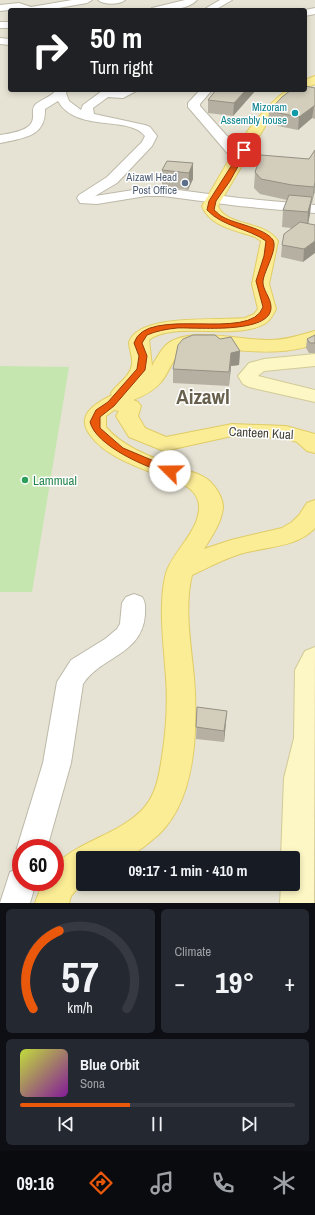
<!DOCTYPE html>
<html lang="en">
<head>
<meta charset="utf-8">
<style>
  body { margin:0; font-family:"Archivo Narrow",sans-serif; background:#242831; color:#f1f3f6; height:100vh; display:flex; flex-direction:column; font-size:15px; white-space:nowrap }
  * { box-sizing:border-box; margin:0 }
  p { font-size:13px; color:#9ea1a6 }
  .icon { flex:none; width:22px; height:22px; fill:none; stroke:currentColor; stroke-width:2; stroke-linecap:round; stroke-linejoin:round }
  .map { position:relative; height:903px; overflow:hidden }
  .panel { display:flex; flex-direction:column; gap:6px; padding:6px; background:#0d0f14; flex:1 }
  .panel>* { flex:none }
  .hud { position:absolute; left:8px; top:8px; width:299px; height:84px; border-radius:4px; box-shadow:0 2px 6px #0003; background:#202124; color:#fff; overflow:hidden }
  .speed { position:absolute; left:12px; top:839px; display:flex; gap:8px; font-size:20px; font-weight:700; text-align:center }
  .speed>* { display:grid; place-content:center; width:52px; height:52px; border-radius:50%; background:#171b24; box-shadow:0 2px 6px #0003; line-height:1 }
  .speed .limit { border:6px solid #d22; background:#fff; color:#111 }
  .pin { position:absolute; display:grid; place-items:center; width:34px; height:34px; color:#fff; margin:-17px; border-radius:8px; box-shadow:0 2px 6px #0006 }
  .me { position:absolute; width:44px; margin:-22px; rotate:292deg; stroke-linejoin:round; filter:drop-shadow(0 0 3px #0008) }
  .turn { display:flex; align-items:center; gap:14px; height:84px; padding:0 16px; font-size:18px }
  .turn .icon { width:52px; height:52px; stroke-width:2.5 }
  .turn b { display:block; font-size:28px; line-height:34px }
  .big { font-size:30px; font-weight:700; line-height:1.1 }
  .panel .tile { flex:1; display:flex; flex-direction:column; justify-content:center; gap:6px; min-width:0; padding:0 14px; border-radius:6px; background:#242831 }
  .panel .dial { align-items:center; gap:0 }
  .dial svg { height:104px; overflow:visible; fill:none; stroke:#363941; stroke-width:7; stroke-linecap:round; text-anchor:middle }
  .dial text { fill:#f1f3f6; stroke:none }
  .song { display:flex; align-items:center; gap:12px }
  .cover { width:48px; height:48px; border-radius:6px; background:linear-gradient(135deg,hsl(70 70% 55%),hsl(290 70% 35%)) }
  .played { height:4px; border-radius:2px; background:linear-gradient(90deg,#ea580c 40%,#363941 40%) }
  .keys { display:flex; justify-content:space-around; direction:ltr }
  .heat { display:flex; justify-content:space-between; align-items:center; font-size:22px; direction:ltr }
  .panel .tiles { flex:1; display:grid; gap:6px; grid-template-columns:1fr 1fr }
  .tile:last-child { grid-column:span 2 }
  .trip { position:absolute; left:76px; top:851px; width:224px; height:40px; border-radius:4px; background:#171b24; box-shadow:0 2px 6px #0003; font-weight:700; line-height:40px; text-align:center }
  .tabs { display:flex; height:64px; justify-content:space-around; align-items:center; background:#090b0e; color:#9ea1a6 }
  .tabs .icon { width:28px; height:28px }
  .tabs .selected { color:#ea580c }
  .tabs b { font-size:18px; color:#f1f3f6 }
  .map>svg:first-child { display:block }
  .residential { fill:#e6e3d4; fill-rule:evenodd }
  .green { fill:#c5e6af }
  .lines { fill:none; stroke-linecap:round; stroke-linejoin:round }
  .street-casing { stroke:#bdb9a9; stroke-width:2 }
  .secondary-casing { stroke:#d1ca97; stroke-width:2 }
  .primary-casing { stroke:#e0cc66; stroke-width:2 }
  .street { fill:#fff; fill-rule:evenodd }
  .secondary { fill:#fdf7c5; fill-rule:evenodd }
  .primary { fill:#fbec96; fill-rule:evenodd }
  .wall { fill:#b5b0a1 }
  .shaded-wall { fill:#949083 }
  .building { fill:#d3cdbb; stroke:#949083 }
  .route { fill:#ea580c; stroke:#983908 }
  .culture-dot { fill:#0f9aa8; stroke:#fff; stroke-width:1.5 }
  .service-dot { fill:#5c6f8a; stroke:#fff; stroke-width:1.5 }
  .leisure-dot { fill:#2e9e5b; stroke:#fff; stroke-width:1.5 }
  .labels { text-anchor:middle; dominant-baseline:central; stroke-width:3; stroke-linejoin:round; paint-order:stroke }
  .far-culture-label { font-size:11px; fill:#0d838f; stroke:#fff; text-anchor:end }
  .far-service-label { font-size:11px; fill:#4e5e75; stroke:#fff; text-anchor:end }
  .street-label { font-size:13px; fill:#454135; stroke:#fff }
  .leisure-label { font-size:13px; fill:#27864d; stroke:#fff; text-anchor:start }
  .town-label { font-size:21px; font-weight:bold; fill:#67604d; stroke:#fff }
</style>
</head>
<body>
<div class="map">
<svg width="315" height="903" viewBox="0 0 315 903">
  <rect width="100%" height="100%" fill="#f2f0e6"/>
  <path class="residential" d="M0,0h315v903h-315zM10,10h295v80h-295zM21,848h34v34h-34zM83,858h210v26h-210z"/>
  <path class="green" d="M0,366l69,1 -37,225h-32z"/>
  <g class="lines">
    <g class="street-casing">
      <g id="street">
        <path d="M72,0h20l-5,3 -40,7 -29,-1 -18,2v-6l19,-2 12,4z"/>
        <path d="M98,0h27c-6,5 -21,5 -27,0z"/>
        <path d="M185,0h12c-10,11 -33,10 -47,10l2,-2z"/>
        <path d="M220,0h12l-17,10h-12z"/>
        <path d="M315,8v6l-10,2v-6z"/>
        <rect x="0" y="22" width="10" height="6"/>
        <path d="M0,38l10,1v6l-10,-1z"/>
        <path d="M56,90h12l-2,3 3,8 12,9 2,-5 19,-14 36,-1 -15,8 -15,-1 -15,11 1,6 51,11 5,2 7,9 -5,10 -35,37 -22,13 51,-8h17l76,10 76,7v8l-76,-7 -76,-10h-17l-49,8 -17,-1 -3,-5 2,-3 28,-18 35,-35 3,-6c-16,-21 -69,-3 -87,-35l-13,8c1,28 -22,29 -45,34v-8c11,-2 34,-4 33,-19 0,-4 -1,-9 3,-12 6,-5 15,-7 20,-14z"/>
        <path d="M200,90h12l-12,14v2l45,50 1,3 -1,3h-10l-47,-55v-4z"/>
        <path d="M134,594l8,3c4,6 3,10 3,18 -3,40 -44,41 -62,69l-12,79 -24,85h-26v8l-4,-8 26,-85 14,-81 14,-22 34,-21 12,-10 3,-5 2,-21 4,-6z"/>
        <path d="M21,868v14h15l-6,21h-30l10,-31z"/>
      </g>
    </g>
    <g class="secondary-casing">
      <g id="secondary">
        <path d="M315,354v12l-51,5 -6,5 57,14v12l-66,-15 -6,-3 -5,-8 11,-13 15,-4z"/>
        <path d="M315,647l-1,256h-34l1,-19h12v-26h-12l3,-80 10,-40 1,-68 10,-19z"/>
      </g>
    </g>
    <g class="primary-casing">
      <g id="primary">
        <path d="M315,76v8l-10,4v-8z"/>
        <path d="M287,90h14l-21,18 -13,15 -49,83c8,21 47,14 60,35l-9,43 7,25c-2,4 -5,10 -9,13 -26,20 -93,-2 -118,18l3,26c4,-7 8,-15 14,-21 22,-20 76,-4 104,-5 17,0 30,-5 45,-9v13c-26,10 -55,8 -82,6 -14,-2 -33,-7 -46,-1 -14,5 -17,23 -26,33 -7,9 -18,14 -28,18l5,2 3,4 -3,10 7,12 21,9 66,-13 54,2 29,8v19l-8,-2 -10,-9 -12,-4 -53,-2 -68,15 -35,-14 -13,-21 3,-5 -5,-1 -8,6v11c17,21 49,31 74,41 8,3 17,5 24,9 9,5 19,19 19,30 -1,15 -11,29 -19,42l27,-9 51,-12 10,-6 7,-7 8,-12 8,-3v28c-20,21 -51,18 -78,27 -15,5 -30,13 -45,20 -8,32 -1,70 2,102 4,53 3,130 -43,164 -7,6 -19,15 -28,17 -13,2 -27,0 -40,0v24l-12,14 -2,7h-34l8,-21h12l1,-18c27,-25 62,-29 87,-55 13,-14 16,-33 19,-52 4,-26 6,-53 4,-79 -2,-31 -7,-65 -2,-96 1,-4 2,-11 4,-14 8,-19 32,-39 31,-62 0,-7 -5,-14 -10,-18 -7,-5 -18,-8 -26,-11 -25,-10 -57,-20 -73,-42 -15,-20 6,-32 22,-40l-1,-2c6,-9 20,-17 21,-29 1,-7 -3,-15 -3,-22 11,-29 88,-21 116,-24l9,-4 4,-5 -6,-25 9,-43 -6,-4c-19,-7 -45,-10 -53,-31 25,-41 46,-87 85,-116z"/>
      </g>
    </g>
    <use href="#street" class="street"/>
    <use href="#secondary" class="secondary"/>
    <use href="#primary" class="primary"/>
  </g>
  <g class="wall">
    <path d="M315,88v31l-3,-1 -14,12 -30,-6 1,-13z"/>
    <path d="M216,90h40l-23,26 -25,-3v-13z"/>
    <path d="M315,150v44l-1,-1 -2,10h-1l-8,59 -22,-5 1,-12 9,-17 -9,-1 1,-17 4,-10 -27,-6 -6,-6 1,-16 54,-13z"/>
    <path d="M193,163v16l-5,11 -26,-4v-16z"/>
    <path d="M315,335v18h-6l-3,-5 1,-9z"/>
    <path d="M220,339l20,12 -1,14 -8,1 -2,20 -56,-3v-14z"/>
    <path d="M197,707l29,15 -2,20 -28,-3z"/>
  </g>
  <g class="shaded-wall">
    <path d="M246,90h10l-23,26 1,-13z"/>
    <path d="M314,106l-2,12 -14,12 1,-13z"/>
    <path d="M193,163v16l-5,11 1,-17z"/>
    <path d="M315,182l-1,11 -2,10 2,-16z"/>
    <path d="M312,197l-2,17 -3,16 1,-18z"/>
    <path d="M315,241v12l-12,9 1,-13z"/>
    <path d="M240,351l-1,14 -8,1 -2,20 2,-33z"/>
    <path d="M227,711l-1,11 -2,20v-11z"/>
  </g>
  <g class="building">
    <path d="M305,86l10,2v18h-1l-15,11 -30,-6 13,-14 9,-7h14z"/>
    <path d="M216,90h30l-12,13 -26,-3z"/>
    <path d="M315,150v32l-1,5 -22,-2 -31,-6 -6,-7 6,-17 48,4z"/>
    <path d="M167,161l26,2 -4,10 -27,-3z"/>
    <path d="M289,195l23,2 -4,15 -25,-2z"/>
    <path d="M300,222l15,3v16l-11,8 -22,-4 2,-11z"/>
    <path d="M193,335h22l5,4 11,-2 9,14 -9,2 -2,19 -56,-3 5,-24 5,-6z"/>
    <path d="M315,335v8h-5l-3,-4z"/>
    <path d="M197,707l30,4 -3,20 -28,-4z"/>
  </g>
  <path class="route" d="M242,149l5,1 -17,31 -14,20 -2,9c3,2 6,6 9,7 12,7 42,11 50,23 5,9 -9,31 -10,41 -1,8 8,17 8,26 1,28 -77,20 -94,21 -10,1 -21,3 -30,7l-5,8 5,13 -2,14 -31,36 -14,11v11l23,20 50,21v4l-3,1c-23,-6 -74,-28 -80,-52l6,-12 12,-8 29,-33 2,-13 -5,-13c12,-39 117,0 129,-36l-7,-26 8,-25 2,-15c-18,-13 -43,-14 -59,-31l2,-9z"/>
  <circle class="culture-dot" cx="295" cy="113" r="4"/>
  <circle class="service-dot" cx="185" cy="183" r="4"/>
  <circle class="leisure-dot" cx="25" cy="480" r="4"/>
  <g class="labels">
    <g class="far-culture-label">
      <text x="287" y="107">Mizoram<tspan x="287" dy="13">Assembly house</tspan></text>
    </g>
    <g class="far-service-label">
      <text x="177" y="177">Aizawl Head<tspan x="177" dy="13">Post Office</tspan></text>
    </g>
    <g class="street-label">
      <text transform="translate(261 433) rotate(3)">Canteen Kual</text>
    </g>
    <g class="leisure-label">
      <text x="33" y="480">Lammual</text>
    </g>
    <g class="town-label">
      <text x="203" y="396">Aizawl</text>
    </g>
  </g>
</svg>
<div class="speed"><div class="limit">60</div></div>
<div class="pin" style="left:244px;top:150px;background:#d93025"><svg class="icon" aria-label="arrive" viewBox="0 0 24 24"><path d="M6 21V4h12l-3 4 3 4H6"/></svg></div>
<svg class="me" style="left:170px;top:471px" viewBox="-20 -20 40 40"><circle r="19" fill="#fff"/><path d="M0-13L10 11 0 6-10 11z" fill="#ea580c"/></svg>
<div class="trip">09:17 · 1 min · 410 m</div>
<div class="hud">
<div class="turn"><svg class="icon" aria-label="right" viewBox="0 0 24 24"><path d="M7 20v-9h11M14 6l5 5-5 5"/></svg><div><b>50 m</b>Turn right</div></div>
</div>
</div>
<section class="panel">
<div class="tiles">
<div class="tile dial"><svg viewBox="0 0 100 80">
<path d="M14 69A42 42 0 1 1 86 69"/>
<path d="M14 69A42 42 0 0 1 34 9" stroke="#ea580c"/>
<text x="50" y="56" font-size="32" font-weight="700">57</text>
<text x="50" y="72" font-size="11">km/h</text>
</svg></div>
<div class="tile"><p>Climate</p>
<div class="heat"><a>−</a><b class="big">19°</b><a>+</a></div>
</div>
<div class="tile">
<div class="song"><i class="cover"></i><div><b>Blue Orbit</b><p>Sona</p></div></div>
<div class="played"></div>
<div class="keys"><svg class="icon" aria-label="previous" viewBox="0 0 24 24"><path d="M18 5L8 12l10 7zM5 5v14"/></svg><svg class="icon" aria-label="pause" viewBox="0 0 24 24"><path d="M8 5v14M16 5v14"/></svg><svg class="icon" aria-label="next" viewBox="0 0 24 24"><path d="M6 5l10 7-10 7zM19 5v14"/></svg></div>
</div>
</div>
</section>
<nav class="tabs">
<b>09:16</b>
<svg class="icon selected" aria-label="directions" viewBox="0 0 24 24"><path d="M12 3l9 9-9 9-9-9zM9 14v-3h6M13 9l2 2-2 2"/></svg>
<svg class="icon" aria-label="music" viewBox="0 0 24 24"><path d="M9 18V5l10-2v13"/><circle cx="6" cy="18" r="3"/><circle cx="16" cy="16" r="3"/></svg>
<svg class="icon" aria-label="phone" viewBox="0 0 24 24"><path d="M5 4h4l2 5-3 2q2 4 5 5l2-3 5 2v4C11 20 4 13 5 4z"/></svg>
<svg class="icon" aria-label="climate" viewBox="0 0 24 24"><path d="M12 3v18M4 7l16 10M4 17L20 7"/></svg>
</nav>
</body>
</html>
